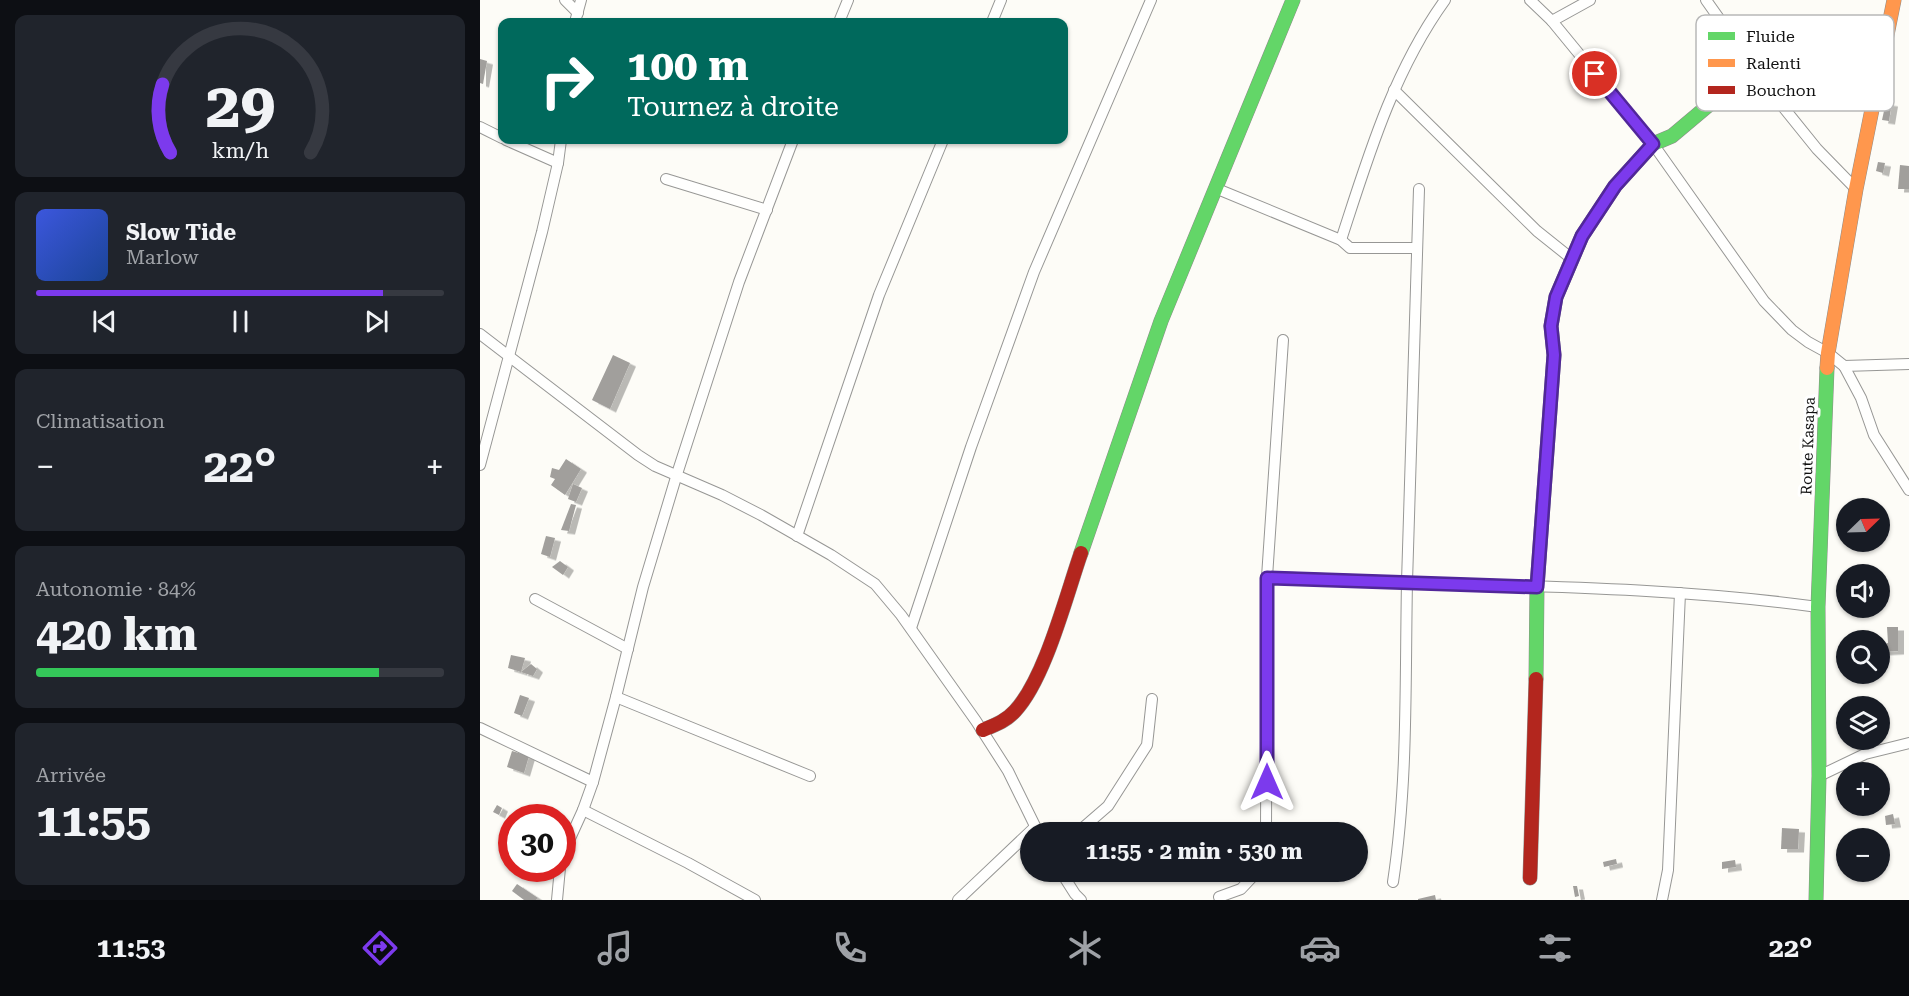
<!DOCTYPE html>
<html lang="fr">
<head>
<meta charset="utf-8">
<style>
  body { margin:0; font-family:"Roboto Serif",serif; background:#20242c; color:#f1f3f6; height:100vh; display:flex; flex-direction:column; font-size:22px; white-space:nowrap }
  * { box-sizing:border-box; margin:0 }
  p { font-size:20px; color:#9ea1a6 }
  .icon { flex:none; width:33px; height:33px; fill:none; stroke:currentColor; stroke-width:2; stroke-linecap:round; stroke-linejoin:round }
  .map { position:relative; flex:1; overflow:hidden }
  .panel { display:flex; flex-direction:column; gap:15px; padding:15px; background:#0d0f14; width:480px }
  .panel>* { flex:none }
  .guide { position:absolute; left:18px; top:18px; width:570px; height:126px; border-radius:12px; box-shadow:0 2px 4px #0004; background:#00695c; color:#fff; overflow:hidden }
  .needle { width:39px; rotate:67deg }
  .tools { position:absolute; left:1356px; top:498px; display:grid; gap:12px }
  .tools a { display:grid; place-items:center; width:54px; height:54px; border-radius:50%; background:#171b24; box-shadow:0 2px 4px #0004; font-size:30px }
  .speed { position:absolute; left:18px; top:804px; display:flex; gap:12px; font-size:30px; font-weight:700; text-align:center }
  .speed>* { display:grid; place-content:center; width:78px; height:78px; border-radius:50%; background:#171b24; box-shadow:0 2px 4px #0004; line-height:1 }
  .speed .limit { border:9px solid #d22; background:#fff; color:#111 }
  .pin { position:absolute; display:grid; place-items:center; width:51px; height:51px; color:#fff; margin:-26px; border:3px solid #fff; border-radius:50%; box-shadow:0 2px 6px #0007 }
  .me { position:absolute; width:66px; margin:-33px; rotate:0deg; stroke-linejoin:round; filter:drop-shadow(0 0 4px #0008) }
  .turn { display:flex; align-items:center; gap:21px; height:126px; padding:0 30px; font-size:27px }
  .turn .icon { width:78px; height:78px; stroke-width:2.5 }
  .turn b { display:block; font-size:42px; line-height:51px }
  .big { font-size:45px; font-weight:700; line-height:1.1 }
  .panel .widget { flex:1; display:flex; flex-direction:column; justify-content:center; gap:9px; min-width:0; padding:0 21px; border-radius:12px; background:#20242c }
  .panel .dial { align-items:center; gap:0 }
  .dial svg { height:156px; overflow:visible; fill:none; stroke:#363941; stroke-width:7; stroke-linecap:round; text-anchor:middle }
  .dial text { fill:#f1f3f6; stroke:none }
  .song { display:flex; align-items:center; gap:18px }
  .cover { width:72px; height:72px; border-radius:9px; background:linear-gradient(135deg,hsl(230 70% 55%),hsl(220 70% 35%)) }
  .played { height:6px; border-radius:3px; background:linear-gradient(90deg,#7c3aed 85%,#363941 85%) }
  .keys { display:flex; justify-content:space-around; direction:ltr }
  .heat { display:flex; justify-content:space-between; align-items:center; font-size:33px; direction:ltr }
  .charge { height:9px; border-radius:4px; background:linear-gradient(90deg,#34c759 84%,#363941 0) }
  .trip { position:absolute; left:540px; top:822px; width:348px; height:60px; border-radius:30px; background:#171b24; box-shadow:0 2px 4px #0004; font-weight:700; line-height:60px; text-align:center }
  .tab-bar { display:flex; height:96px; justify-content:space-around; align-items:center; background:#090b0e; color:#9ea1a6 }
  .tab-bar .icon { width:42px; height:42px }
  .tab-bar .selected { color:#7c3aed }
  .tab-bar b { font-size:27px; color:#f1f3f6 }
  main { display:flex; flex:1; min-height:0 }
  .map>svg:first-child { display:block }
  .building { fill:#a19f9c; filter:url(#shadow) }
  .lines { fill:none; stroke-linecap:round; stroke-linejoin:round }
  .street-casing { stroke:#979795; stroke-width:12 }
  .fast-casing { stroke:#8e8d8b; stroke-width:15 }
  .slow-casing { stroke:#8e8d8b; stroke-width:15 }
  .jam-casing { stroke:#8e8d8b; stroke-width:15 }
  .street { stroke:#fffffe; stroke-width:10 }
  .fast { stroke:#63d668; stroke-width:14 }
  .slow { stroke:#ff974d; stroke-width:14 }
  .jam { stroke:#b3261e; stroke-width:14 }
  .route-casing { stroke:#51269a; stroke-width:15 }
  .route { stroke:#7c3aed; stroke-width:10 }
  .labels { text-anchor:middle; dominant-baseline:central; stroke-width:6; stroke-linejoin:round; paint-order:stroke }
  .street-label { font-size:15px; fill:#111; stroke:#fff }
  .key { fill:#fff; stroke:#b8b8b8; stroke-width:1.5 }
  .key-label { font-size:16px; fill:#111 }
</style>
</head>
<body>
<main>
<section class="panel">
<div class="widget dial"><svg viewBox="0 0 100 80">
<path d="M14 69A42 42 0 1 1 86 69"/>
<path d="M14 69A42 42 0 0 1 10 34" stroke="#7c3aed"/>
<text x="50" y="56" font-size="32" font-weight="700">29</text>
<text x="50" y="72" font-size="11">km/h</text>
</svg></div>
<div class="widget">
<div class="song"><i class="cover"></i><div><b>Slow Tide</b><p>Marlow</p></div></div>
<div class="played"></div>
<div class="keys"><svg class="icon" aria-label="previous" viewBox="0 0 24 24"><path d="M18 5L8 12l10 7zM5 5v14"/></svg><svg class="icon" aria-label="pause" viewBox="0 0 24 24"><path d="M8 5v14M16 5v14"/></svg><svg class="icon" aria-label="next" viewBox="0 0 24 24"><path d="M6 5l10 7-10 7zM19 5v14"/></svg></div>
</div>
<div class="widget"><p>Climatisation</p>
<div class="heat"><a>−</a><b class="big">22°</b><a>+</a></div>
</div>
<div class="widget"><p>Autonomie · 84%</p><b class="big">420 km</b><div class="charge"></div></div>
<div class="widget"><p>Arrivée</p><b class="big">11:55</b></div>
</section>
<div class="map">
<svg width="1429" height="900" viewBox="0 0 1429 900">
  <defs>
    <filter id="shadow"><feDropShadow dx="6" dy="3.5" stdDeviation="0" flood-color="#0004"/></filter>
  </defs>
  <rect width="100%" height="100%" fill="#fdfcf7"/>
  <g class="building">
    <path d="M0,59l7,2 -4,23 -3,-1z"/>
    <path d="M1406,102l6,1 -3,18 -7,-1z"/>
    <path d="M1398,162l7,1 -2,10 -7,-2z"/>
    <path d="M1420,165l9,1v23h-11z"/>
    <path d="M133,355l17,8 -20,46 -18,-9z"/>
    <path d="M86,459l15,10 -16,26 -14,-10 4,-6 -5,-2 2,-9 7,2z"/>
    <path d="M93,484l9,4 -6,14 -8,-3z"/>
    <path d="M91,504l5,1 -7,26 -8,-1z"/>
    <path d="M66,536l9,2 -5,19 -9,-3z"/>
    <path d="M80,561l8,6 -5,8 -11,-8z"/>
    <path d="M1407,627h11v24l-18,1v-7l8,-2z"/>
    <path d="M31,655l14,3 -4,14 -13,-4z"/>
    <path d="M51,664l6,5 -4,7 -12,-4z"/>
    <path d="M40,695l9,3 -7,18 -8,-3z"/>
    <path d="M32,751l17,5 -5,17 -17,-6z"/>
    <path d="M17,805l5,3 -3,7 -6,-3z"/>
    <path d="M1413,814l2,10 -9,1 -1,-9z"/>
    <path d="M1302,828l17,1 -1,20h-17z"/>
    <path d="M1136,859l1,5 -13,3 -1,-5z"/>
    <path d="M1255,860l1,7 -14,2v-7z"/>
    <path d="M37,884l21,14 -2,2h-12l-12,-9z"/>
    <path d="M1093,886h4l2,10 -4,1z"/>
    <path d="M955,895l1,5h-18v-1z"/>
  </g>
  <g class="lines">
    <g class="street-casing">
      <g id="street">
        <path d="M85,0l13,13"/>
        <path d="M1050,0l22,21 101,123 111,157 28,29 16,12 20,11 16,13 65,-2"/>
        <path d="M1226,0l65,92 46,57 39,40"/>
        <path d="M1072,21l38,-21"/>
        <path d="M95,22l6,-22"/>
        <path d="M359,22l9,-22"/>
        <path d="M512,22l9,-22"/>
        <path d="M914,90l143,141 35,28"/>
        <path d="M0,127l22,11"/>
        <path d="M26,140l52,23"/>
        <path d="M186,179l101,31"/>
        <path d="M735,188l126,52 9,8h67"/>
        <path d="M861,240c27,-83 52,-168 104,-240"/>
        <path d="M0,334l158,121 17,11 67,29 39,20 70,40 44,29 26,31 75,106 32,50 30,61"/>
        <path d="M1364,366l17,32 13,37 35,55"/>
        <path d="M0,465l62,-233 16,-69 3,-23"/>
        <path d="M317,536l82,-241 64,-155"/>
        <path d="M787,577l140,5 12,-393"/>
        <path d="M55,599l93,50"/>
        <path d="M431,628l60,-181 63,-175 117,-272"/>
        <path d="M136,697l194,79"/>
        <path d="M0,728l113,54"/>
        <path d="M1339,776l46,-22 44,-11"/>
        <path d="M103,810l105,53 67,37"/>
        <path d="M598,832l30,-26 39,-61 5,-46"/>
        <path d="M786,832l1,-255 16,-237"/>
        <path d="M82,856l21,-46 10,-28 23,-85 27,-110 34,-113 62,-192 54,-142"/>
        <path d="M581,872l14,22 6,6"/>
        <path d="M913,882c15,-99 12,-200 14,-300 137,5 275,6 411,25"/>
        <path d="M739,897l22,-8 16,-17"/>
        <path d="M77,900l3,-32"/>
        <path d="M478,900l77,-73"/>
        <path d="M1182,900l6,-30 12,-277"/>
      </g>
    </g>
    <g class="fast-casing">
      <g id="fast">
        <path d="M601,553l80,-232 132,-321"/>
        <path d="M1056,679l1,-92 17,-232 -3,-29 5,-29 26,-61 33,-50 38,-42 19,-8 82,-69"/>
        <path d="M1336,900l3,-124 -1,-169 9,-239"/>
      </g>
    </g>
    <g class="slow-casing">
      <path id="slow" d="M1347,368l1,-15 28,-164 38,-189"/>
    </g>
    <g class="jam-casing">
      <g id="jam">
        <path d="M503,730c12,-5 23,-9 32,-19 30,-32 51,-115 66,-158"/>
        <path d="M1050,878l6,-199"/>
      </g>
    </g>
    <use href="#street" class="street"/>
    <use href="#fast" class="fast"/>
    <use href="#slow" class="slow"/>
    <use href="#jam" class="jam"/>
  </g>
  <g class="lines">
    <g class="route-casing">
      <path id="route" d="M787,782v-204l270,9 17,-232 -3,-29 5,-29 26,-61 33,-50 38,-42 -58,-70"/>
    </g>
    <use href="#route" class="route"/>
  </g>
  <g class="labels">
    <g class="street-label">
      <text transform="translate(1328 446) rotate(-88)">Route Kasapa</text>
    </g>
  </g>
  <rect x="1216" y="15" width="198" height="96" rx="9" class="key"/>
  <rect x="1228" y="32" width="27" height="8" fill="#63d668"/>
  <rect x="1228" y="59" width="27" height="8" fill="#ff974d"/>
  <rect x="1228" y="86" width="27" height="8" fill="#b3261e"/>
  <g class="key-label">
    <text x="1266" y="42">Fluide</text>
    <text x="1266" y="69">Ralenti</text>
    <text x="1266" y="96">Bouchon</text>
  </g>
</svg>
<div class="tools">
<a><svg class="needle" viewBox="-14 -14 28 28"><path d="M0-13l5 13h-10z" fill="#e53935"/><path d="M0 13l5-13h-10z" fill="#9ea1a6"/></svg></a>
<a><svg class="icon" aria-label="sound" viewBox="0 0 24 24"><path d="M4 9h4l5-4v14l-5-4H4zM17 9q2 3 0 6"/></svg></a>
<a><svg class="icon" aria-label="search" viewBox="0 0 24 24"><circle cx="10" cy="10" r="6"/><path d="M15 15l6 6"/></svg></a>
<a><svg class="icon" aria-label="layers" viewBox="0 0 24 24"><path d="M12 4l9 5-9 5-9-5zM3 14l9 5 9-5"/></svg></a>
<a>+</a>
<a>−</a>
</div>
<div class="speed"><div class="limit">30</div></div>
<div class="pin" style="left:1115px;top:74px;background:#d93025"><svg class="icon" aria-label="arrive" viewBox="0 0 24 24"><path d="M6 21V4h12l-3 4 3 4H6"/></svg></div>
<svg class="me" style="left:787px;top:782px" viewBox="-20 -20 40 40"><path d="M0-17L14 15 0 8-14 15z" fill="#7c3aed" stroke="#fff" stroke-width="4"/></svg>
<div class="trip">11:55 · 2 min · 530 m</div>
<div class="guide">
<div class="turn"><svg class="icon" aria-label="right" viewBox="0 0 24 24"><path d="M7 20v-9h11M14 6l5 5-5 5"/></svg><div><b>100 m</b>Tournez à droite</div></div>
</div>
</div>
</main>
<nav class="tab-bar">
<b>11:53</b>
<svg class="icon selected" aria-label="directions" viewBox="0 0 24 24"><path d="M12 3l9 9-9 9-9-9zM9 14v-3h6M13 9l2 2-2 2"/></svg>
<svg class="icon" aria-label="music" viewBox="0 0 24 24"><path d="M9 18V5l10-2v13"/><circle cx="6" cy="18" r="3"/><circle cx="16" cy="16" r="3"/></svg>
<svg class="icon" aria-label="phone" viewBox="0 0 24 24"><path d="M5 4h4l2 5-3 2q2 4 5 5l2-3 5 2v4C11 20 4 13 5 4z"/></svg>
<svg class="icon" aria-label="climate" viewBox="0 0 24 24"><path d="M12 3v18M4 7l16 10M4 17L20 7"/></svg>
<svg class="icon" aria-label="car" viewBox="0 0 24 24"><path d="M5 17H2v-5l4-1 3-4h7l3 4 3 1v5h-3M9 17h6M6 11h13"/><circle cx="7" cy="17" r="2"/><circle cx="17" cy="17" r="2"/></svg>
<svg class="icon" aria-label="filters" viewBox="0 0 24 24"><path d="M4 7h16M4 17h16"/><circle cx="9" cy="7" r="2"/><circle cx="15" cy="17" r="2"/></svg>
<b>22°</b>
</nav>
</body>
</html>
